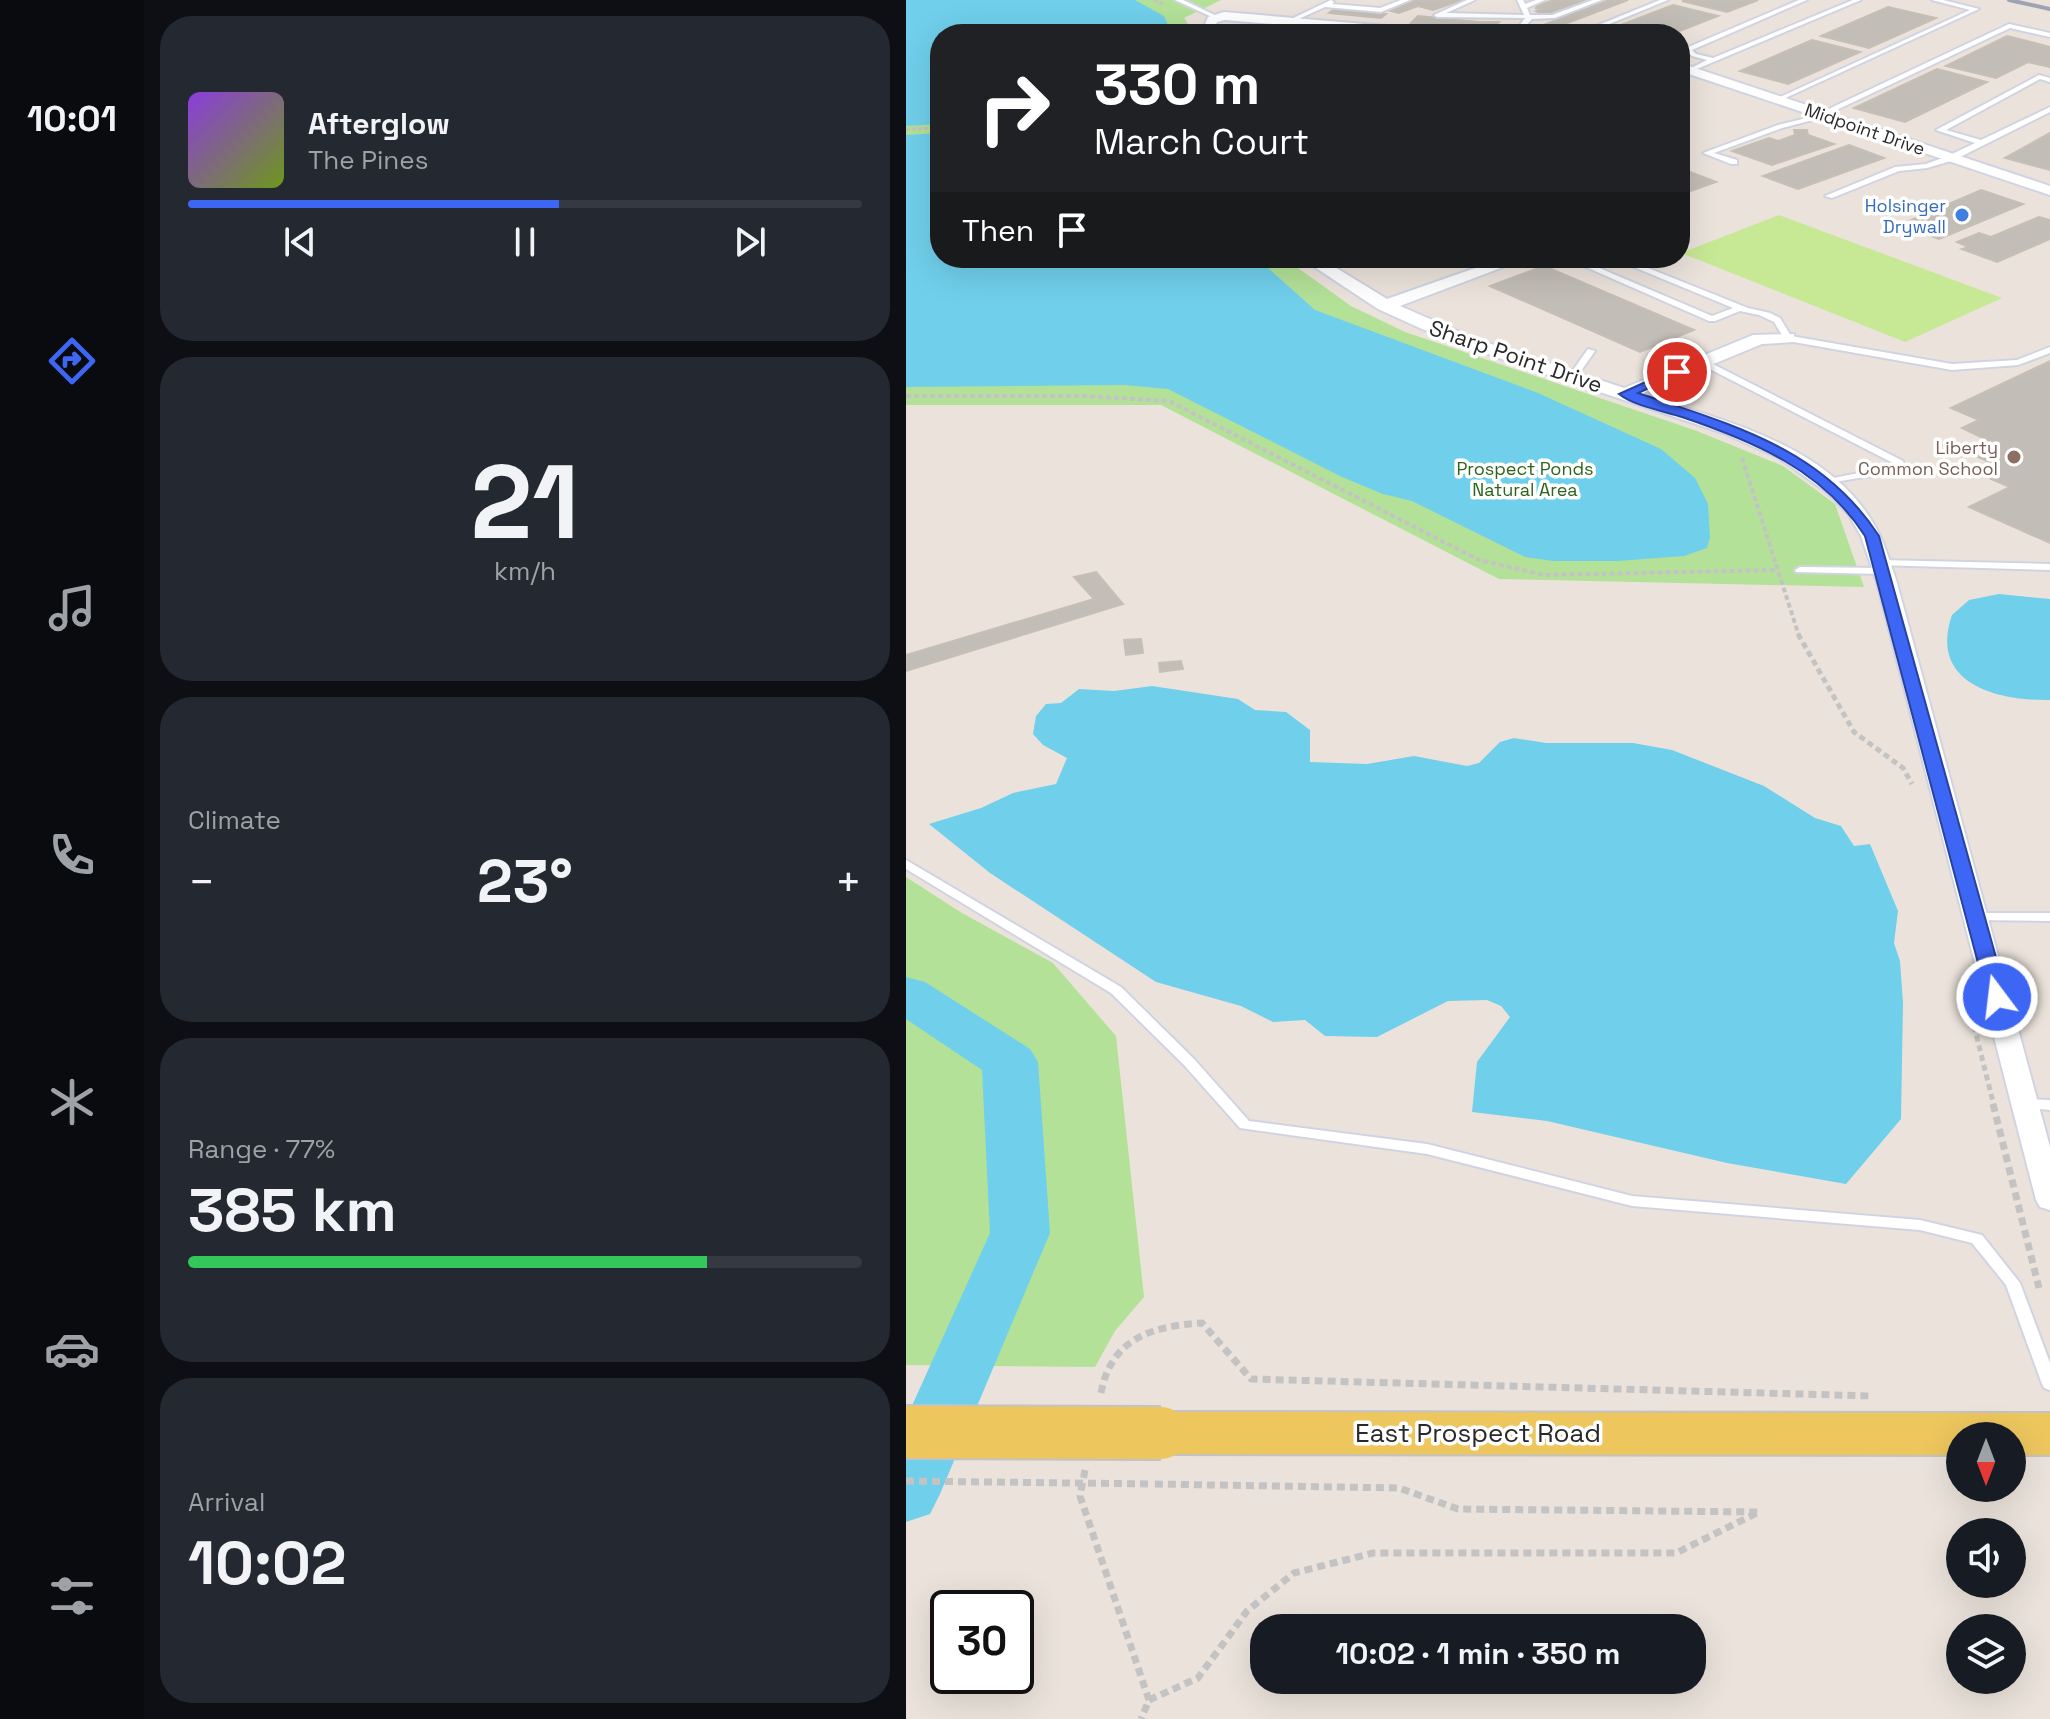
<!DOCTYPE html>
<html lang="en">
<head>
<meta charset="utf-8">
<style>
  body { margin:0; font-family:"Space Grotesk",sans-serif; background:#242831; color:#f1f3f6; height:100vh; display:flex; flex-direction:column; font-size:30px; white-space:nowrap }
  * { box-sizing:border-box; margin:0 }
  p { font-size:26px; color:#9ea1a6 }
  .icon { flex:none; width:44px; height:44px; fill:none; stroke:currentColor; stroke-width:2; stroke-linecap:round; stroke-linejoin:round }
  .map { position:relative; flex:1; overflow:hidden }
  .side { display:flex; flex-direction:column; gap:16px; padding:16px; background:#0d0f14; width:762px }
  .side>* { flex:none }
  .guide { position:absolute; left:24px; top:24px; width:760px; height:244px; border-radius:32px; box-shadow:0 8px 32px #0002; background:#202124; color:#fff; overflow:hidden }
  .needle { width:52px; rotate:180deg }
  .tools { position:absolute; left:1040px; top:1422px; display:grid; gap:16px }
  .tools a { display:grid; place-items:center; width:80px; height:80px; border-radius:50%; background:#171b24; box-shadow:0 8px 32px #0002; font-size:40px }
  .speed { position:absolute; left:24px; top:1590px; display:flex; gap:16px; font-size:40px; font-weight:700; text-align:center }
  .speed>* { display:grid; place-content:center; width:104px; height:104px; border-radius:50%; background:#171b24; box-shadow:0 8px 32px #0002; line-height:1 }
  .speed .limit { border:4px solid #111; border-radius:12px; background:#fff; color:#111 }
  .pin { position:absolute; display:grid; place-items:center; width:68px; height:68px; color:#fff; margin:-34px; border:4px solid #fff; border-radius:50%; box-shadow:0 2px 8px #0007 }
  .me { position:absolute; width:88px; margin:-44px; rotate:345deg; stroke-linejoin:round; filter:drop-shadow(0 0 6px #0008) }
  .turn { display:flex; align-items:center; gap:28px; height:168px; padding:0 32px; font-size:36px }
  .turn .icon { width:104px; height:104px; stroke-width:2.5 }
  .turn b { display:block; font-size:56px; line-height:68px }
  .then { display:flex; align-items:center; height:76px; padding:0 32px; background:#0003; gap:16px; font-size:30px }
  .big { font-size:60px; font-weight:700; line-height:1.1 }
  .side .widget { flex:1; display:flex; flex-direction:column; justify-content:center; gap:12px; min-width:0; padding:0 28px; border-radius:32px; background:#242831 }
  .side .dial { align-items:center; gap:0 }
  .dial b { font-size:104px; line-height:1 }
  .song { display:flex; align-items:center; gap:24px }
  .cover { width:96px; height:96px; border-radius:12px; background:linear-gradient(135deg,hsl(270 70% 55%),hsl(80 70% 35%)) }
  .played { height:8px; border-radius:4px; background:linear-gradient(90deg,#3e66f5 55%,#363941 55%) }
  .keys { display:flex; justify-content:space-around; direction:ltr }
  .heat { display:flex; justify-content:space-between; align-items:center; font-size:44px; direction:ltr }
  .charge { height:12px; border-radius:6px; background:linear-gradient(90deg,#34c759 77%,#363941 0) }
  .trip { position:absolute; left:344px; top:1614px; width:456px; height:80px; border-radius:32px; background:#171b24; box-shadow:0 8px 32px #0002; font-weight:700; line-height:80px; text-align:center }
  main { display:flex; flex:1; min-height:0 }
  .menu { display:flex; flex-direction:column; width:144px; justify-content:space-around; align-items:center; background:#090b0e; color:#9ea1a6 }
  .menu .icon { width:56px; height:56px }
  .menu .on { color:#3e66f5 }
  .menu b { font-size:36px; color:#f1f3f6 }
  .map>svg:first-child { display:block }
  .green { fill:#b3e198 }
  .pitch { fill:#c7e894 }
  .water { fill:#70cfeb }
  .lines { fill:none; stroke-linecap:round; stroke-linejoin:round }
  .river { fill:#70cfeb; fill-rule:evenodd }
  .building { fill:#c3bdb7; stroke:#c6bfb5; stroke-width:2 }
  .lane-casing { stroke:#d0d4e2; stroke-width:4 }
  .street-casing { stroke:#d0d4e2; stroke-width:4 }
  .primary-casing { stroke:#c3c3c3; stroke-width:4 }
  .path-far3 { stroke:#c3c3c3; stroke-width:3; stroke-dasharray:4 2; stroke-linecap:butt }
  .path-far2 { stroke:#c3c3c3; stroke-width:4; stroke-dasharray:5 3; stroke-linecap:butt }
  .path-far1 { stroke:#c3c3c3; stroke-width:5; stroke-dasharray:6 4; stroke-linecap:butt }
  .path { stroke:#c3c3c3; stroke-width:7; stroke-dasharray:8 5; stroke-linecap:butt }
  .lane { fill:#fff; fill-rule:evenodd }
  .street { fill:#fff; fill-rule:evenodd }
  .primary { fill:#edc65e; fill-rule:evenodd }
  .rail { stroke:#9ea2b3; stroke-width:4 }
  .primary-bridge-casing { stroke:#c3c3c3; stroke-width:56; stroke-linecap:butt }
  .path-bridge { stroke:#c3c3c3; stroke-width:7; stroke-dasharray:8 5; stroke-linecap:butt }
  .primary-bridge { stroke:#edc65e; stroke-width:52 }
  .route { fill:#3e66f5; stroke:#28429f; stroke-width:2 }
  .shop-dot { fill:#3f7fe0; stroke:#fff; stroke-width:3 }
  .education-dot { fill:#8d6e63; stroke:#fff; stroke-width:3 }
  .labels { text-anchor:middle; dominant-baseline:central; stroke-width:7; stroke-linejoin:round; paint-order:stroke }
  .far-street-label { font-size:18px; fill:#292929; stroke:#fff }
  .far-shop-label { font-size:18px; fill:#366cbe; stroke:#fff; text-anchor:end }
  .far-education-label { font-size:18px; fill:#785e54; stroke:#fff; text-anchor:end }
  .far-park-label { font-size:18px; fill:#2d641b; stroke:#fff }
  .street-label { font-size:22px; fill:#292929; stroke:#fff }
  .near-street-label { font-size:26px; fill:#292929; stroke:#fff }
</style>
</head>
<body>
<main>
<nav class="menu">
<b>10:01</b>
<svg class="icon on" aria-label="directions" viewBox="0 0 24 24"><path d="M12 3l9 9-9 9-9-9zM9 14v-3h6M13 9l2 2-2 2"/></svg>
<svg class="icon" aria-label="music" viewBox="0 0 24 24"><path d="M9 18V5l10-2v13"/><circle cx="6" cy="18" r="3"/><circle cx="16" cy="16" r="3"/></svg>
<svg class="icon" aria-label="phone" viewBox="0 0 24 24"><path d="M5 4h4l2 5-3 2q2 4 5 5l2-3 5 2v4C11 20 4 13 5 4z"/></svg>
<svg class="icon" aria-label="climate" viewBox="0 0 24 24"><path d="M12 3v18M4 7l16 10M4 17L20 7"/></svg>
<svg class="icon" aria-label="car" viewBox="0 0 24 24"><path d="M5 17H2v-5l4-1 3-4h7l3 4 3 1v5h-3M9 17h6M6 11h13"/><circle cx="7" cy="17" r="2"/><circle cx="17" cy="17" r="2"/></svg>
<svg class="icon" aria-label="filters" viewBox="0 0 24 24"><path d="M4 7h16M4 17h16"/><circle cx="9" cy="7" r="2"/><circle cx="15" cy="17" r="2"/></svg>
</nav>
<section class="side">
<div class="widget">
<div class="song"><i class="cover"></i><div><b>Afterglow</b><p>The Pines</p></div></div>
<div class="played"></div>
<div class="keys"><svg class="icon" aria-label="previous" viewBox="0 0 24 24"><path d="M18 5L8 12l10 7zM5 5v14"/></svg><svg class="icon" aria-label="pause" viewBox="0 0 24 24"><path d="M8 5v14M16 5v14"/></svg><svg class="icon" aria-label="next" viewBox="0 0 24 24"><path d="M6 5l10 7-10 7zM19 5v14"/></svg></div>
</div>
<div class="widget dial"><b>21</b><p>km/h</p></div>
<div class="widget"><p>Climate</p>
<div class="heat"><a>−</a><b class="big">23°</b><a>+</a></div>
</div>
<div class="widget"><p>Range · 77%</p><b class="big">385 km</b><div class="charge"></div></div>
<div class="widget"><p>Arrival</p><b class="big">10:02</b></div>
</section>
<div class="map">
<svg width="1144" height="1719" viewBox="0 0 1144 1719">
  <rect width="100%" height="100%" fill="#ebe3db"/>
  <g class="green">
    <path d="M0,0h315l-37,18 7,10 -2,6h-249v224h344l67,48 54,26 292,99 86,35 52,38 29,83 -365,-8 -338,-174h-255z"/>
    <path d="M0,877l56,36 91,50 63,73 28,261 -29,34 -20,36 -189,-2z"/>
  </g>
  <path class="pitch" d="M873,215l223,83 -97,44 -224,-89z"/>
  <g class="water">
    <path d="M0,0h229l29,16 8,18h-232v90l-34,2z"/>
    <path d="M34,133v125h317l58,52 223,83 123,56 34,29 13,26 2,33 -3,11 -23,8 -66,5h-65l-28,-4 -113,-56 -29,-7 -41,-17 -174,-88 -44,-4 -218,2v-252z"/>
    <path d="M1093,594l51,5v101c-52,1 -122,-16 -98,-85l17,-15z"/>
    <path d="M246,686l86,13 17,11 31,2 24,18v32l57,2 47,-8 53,10 12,-3 21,-21 14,-4 32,5h87l39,7 92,36 51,32 26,8 13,20 16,-2 28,67 -4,32 6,18 3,42 -2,116 -55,65 -119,-21 -180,-42 -75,-9 5,-50 33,-45 -9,-11 -14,-6 -39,1 -71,36 -52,-1 -20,-16 -32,2 -32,-16 -85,-24 -166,-109 -61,-49 52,-16 32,-15 43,-9 11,-26 -24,-13 -10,-11 3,-18 10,-12 15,-1 18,-14 35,2z"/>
  </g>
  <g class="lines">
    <path class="river" d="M0,977l19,5 105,67 8,13 12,171 -110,261 -10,20 -24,8v-103l84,-186 -8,-163 -76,-51z"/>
  </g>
  <g class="building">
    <path d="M510,0h46l-29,10 -15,-4 -19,7 -8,-2z"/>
    <path d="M647,0h32l-41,15 -8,-4 5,-2 -5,-1 1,-2z"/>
    <path d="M703,0h19l-71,27 -11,-3z"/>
    <path d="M780,0h72l-31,12 -45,-11z"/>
    <path d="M767,5l45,11 -46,18 -72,-1z"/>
    <path d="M982,7l48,11 -67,30 -48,-12z"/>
    <path d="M428,9l52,5 -5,4 -52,-5z"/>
    <path d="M512,16l60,6h21l-8,9 -80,-8z"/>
    <path d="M1101,36l43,11v20l-22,-5 -32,16 -50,-12z"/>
    <path d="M906,40l48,12 -72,32 -48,-13z"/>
    <path d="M1031,69l50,13 -82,40 -51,-14z"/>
    <path d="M888,130h13l1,5 26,9 -62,21 -40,-14 37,-13 9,3 17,-6z"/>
    <path d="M1144,133v37l-45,-12z"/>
    <path d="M943,145l35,13 -86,31 -35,-13z"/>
    <path d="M774,168l36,14 -34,12z"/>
    <path d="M1075,190l42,14 -84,35 -39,-14z"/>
    <path d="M1133,217l11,3v19l-53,23 -35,-13 7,-2 -12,-5 22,-9 12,4z"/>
    <path d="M638,266l150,64 -54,22 -150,-66z"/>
    <path d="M1144,361v182l-81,-36 41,-20 -33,-14 17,-9 -32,-14 23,-11 -23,-11 17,-8 -28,-12z"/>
    <path d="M190,572l27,32 -217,67v-16l188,-56 -20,-22z"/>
    <path d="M235,639l2,14 -17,2 -2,-15z"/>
    <path d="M275,661l2,8 -23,3 -1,-9z"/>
  </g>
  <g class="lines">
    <g class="lane-casing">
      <g id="lane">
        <path d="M269,0h8l36,17 -5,1z"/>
        <path d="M425,0l3,2 -2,2 48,4 21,-8h9l-29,12 -56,-5 -33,15 -5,-1z"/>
        <path d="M561,0h8l-29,13 78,2 -7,-15h6l2,4 11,-4h9l-18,8 3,7h22l41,-15h9l-47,18 -23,1 -13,15h-6l12,-16 -88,-1 -3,-2z"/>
        <path d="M754,0h8l-83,34h-9z"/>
        <path d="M893,0h8l-115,50 4,4 17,4 140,-58h8l-169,71 -5,-1 20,-10 -15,-4 -7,-7 1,-1z"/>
        <path d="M1026,0h11l36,9 -198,91 -5,-1 194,-89z"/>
        <path d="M1103,24l41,9v4l-40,-9 -182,86v2l-46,12 -68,25 23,7v4h-6l-28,-11 75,-28 41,-10 1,-2z"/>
        <path d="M1133,75l11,3v4l-10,-3 -94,51 35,10 67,-32 2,-1v5l-96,48 -27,8 -28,3 -67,27 -7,-2 70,-29 31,-3 22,-8 27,-13 -39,-13z"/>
        <path d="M686,258h11l-13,6 122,52 21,-8 -121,-50h11l125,50 22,5 10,5 11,18 161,28 65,-4 33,-13v6l-32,12 -66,5 -164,-29 -3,-1 -11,-18 -15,-7 -19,-4 -25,10h-6l-130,-57z"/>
        <path d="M682,349l7,2 -19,27h-6l-1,-2z"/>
        <path d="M797,359l200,102 2,7 -5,3 -77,13v-4l72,-14v-2l-195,-100v-4z"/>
        <path d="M974,560l170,4v6l-174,-5 -1,-2z"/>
        <path d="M894,567l83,1 5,3 -5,3 -87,-2 -1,-2z"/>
        <path d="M0,860l215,127 73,72 55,62 178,23 205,52 288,24 62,15 38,48 30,80v27l-6,-2 -2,-4 -36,-99 -34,-42 -52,-13 -288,-24 -205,-52 -187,-26 -56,-63 -73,-72 -205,-124z"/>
        <path d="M1070,913h74v8l-78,-1 -2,-3 2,-3z"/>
        <path d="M1119,1099l25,1v10l-30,-3 -2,-3 2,-3z"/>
      </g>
    </g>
    <g class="street-casing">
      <g id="street">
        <path d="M318,12l211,18 6,4h-51l-165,-14 -8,2 -4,12h-12l7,-17z"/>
        <path d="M774,63l370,123v9l-370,-124z"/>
        <path d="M395,258h19l67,41 117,-41h23l-127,48 76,33 148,49 129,-53 41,-1v8l-32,2 -121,50c81,26 183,49 231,127 12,19 18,41 25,62l153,564v63l-10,-3 -4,-7 -159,-617 -16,-47 -12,-21 -21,-22 -49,-35 -56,-25 -216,-72 -85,-32 -44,-20z"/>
      </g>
    </g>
    <g class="primary-casing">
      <path id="primary" d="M255,1412l889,1v42h-38v-19h-52v19l-799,-1 -19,-6 -8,-15 8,-15z"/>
    </g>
    <g class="path-far3">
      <path d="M248,0l11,5"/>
      <path d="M0,129l34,-1"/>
    </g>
    <g class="path-far2">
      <path d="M0,396h177l86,5 310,159 65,15 233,-5"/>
      <path d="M836,458l57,178"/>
    </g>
    <g class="path-far1">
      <path d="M892,634l56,98 49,36 9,16"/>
      <path d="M1068,1026l20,80"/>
    </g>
    <g class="path">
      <path d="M1087,1104l46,184"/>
      <path d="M195,1393c10,-54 50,-67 101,-70l49,56 622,17"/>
      <path d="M179,1470l-5,26 69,204 -8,19"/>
      <path d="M243,1700l49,-22 49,-67 47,-38 79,-20h303l83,-41 -301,-3 -59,-21 -246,-4"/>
    </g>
    <use href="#lane" class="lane"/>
    <use href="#street" class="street"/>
    <use href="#primary" class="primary"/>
    <path class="rail" d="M1103,0l41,9"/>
    <g class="primary-bridge-casing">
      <path id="primary-bridge" d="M0,1432l255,1"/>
    </g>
    <path class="path-bridge" d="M0,1481l247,3"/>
    <use href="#primary-bridge" class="primary-bridge"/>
  </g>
  <path class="route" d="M766,370l12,2 -46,21c94,32 184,55 241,143l128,461 -3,5 -7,2 -10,-7 -122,-461c-42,-66 -112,-95 -183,-119 -19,-6 -48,-11 -63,-23z"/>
  <circle class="shop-dot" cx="1056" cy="215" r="8"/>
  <circle class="education-dot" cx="1108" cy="457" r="8"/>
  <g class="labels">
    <g class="far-street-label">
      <text transform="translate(959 129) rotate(19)">Midpoint Drive</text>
    </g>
    <g class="far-shop-label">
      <text x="1040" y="205">Holsinger<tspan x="1040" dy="21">Drywall</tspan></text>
    </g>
    <g class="far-education-label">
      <text x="1092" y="447">Liberty<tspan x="1092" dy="21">Common School</tspan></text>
    </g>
    <g class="far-park-label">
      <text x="619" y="468">Prospect Ponds<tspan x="619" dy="21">Natural Area</tspan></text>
    </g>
    <g class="street-label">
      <text transform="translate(610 356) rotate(19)">Sharp Point Drive</text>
    </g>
    <g class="near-street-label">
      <text x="572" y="1433">East Prospect Road</text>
    </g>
  </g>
</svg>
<div class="tools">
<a><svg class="needle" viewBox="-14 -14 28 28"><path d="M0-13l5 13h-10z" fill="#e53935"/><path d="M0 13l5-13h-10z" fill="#9ea1a6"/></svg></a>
<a><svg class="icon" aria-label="sound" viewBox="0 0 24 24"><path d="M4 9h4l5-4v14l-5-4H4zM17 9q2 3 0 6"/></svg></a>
<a><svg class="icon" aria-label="layers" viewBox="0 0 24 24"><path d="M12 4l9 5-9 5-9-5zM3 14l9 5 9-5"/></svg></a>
</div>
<div class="speed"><div class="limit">30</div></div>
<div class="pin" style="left:771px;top:372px;background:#d93025"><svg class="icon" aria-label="arrive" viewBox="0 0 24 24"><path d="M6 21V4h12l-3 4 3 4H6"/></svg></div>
<svg class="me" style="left:1091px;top:997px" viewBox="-20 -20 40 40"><circle r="17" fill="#3e66f5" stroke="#fff" stroke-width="3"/><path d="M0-11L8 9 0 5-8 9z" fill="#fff"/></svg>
<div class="trip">10:02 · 1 min · 350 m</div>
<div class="guide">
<div class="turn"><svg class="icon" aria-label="right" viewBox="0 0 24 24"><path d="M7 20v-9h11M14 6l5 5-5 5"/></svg><div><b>330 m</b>March Court</div></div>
<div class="then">Then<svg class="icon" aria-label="arrive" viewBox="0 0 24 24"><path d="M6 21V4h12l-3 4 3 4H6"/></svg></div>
</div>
</div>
</main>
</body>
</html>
